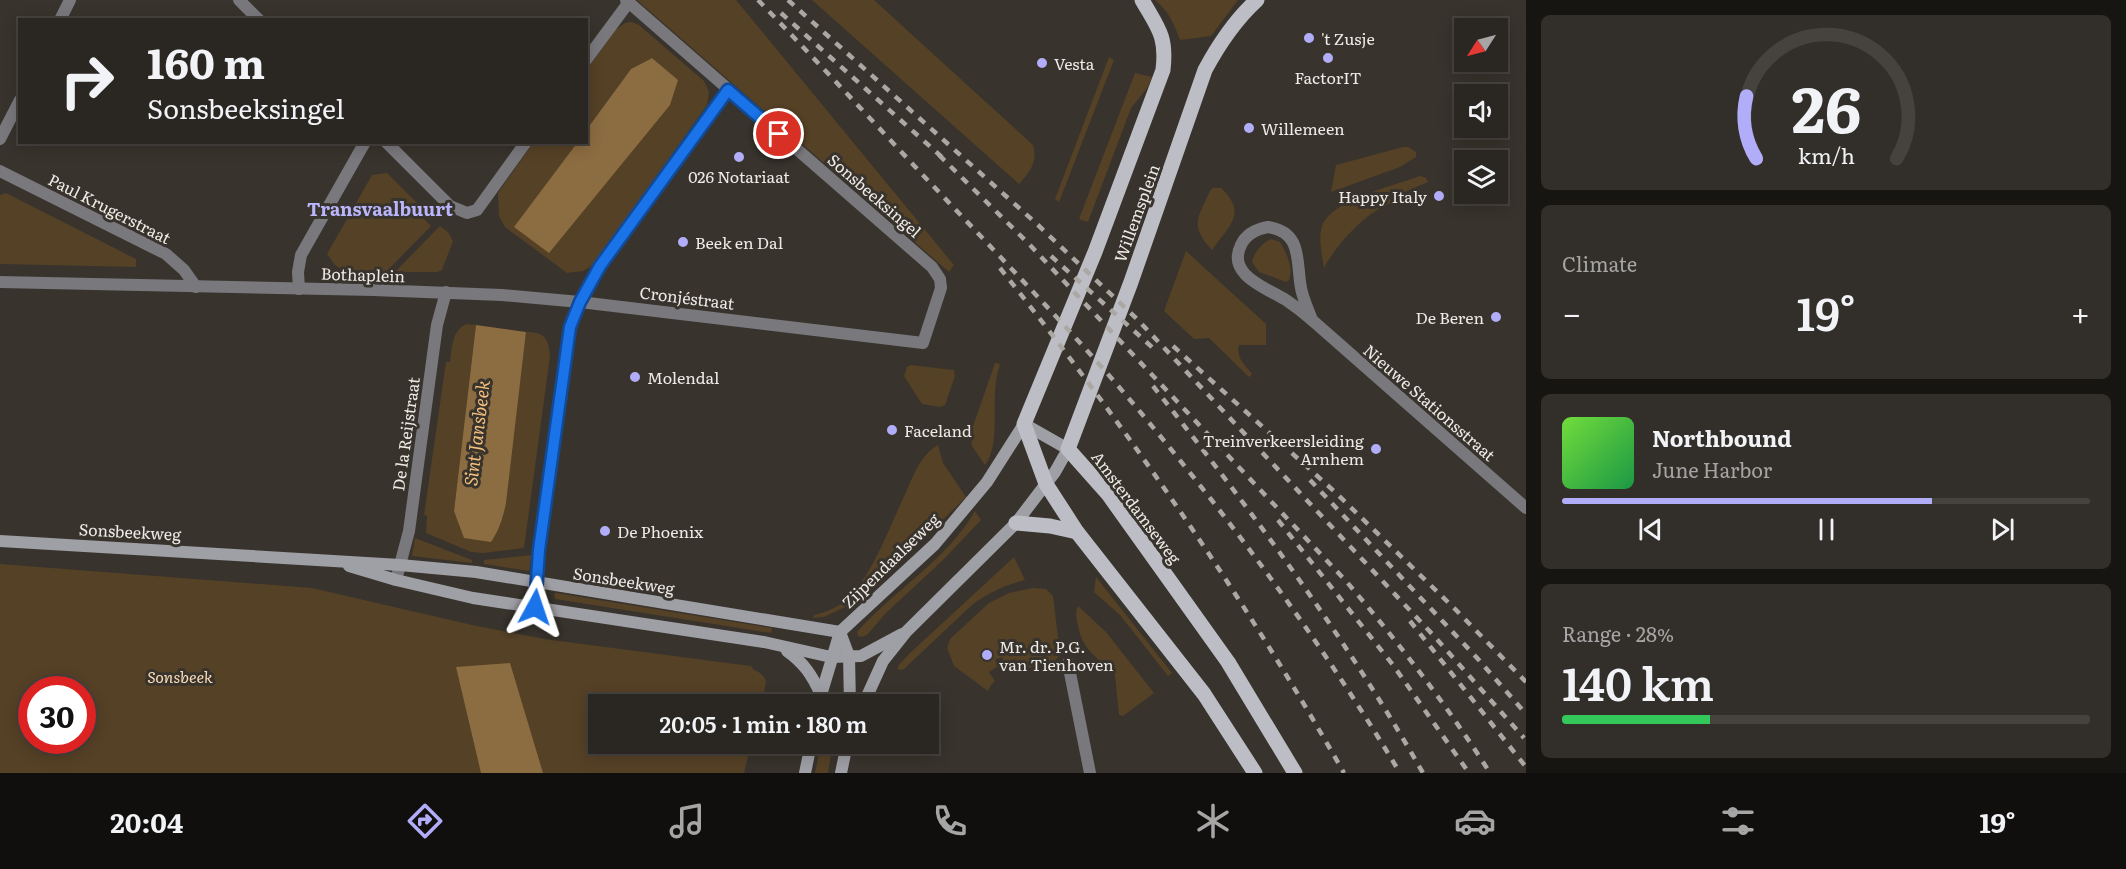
<!DOCTYPE html>
<html lang="en">
<head>
<meta charset="utf-8">
<style>
  body { margin:0; font-family:Literata,serif; background:#322e2a; color:#f1f3f6; height:100vh; display:flex; flex-direction:column; font-size:22px; white-space:nowrap }
  * { box-sizing:border-box; margin:0 }
  p { font-size:20px; color:#a5a5a5 }
  .icon { flex:none; width:33px; height:33px; fill:none; stroke:currentColor; stroke-width:2; stroke-linecap:round; stroke-linejoin:round }
  .map { position:relative; flex:1; overflow:hidden }
  .drawer { display:flex; flex-direction:column; gap:15px; padding:15px; background:#171512; width:600px }
  .drawer>* { flex:none }
  .hud { position:absolute; left:18px; top:18px; width:570px; height:126px; border-radius:0px; box-shadow:0 3px 15px #0003,0 0 0 2px #46433f; background:#2a2621; color:#f1f3f6; overflow:hidden }
  .needle { width:39px; rotate:234deg }
  .fabs { position:absolute; left:1454px; top:18px; display:grid; gap:12px }
  .fabs a { display:grid; place-items:center; width:54px; height:54px; border-radius:0px; background:#2a2621; box-shadow:0 3px 15px #0003,0 0 0 2px #46433f; font-size:30px }
  .speed { position:absolute; left:18px; top:676px; display:flex; gap:12px; font-size:30px; font-weight:700; text-align:center }
  .speed>* { display:grid; place-content:center; width:78px; height:78px; border-radius:50%; background:#2a2621; box-shadow:0 3px 15px #0003,0 0 0 2px #46433f; line-height:1 }
  .speed .limit { border:9px solid #d22; background:#fff; color:#111 }
  .pin { position:absolute; display:grid; place-items:center; width:51px; height:51px; color:#fff; margin:-26px; border:3px solid #fff; border-radius:50%; box-shadow:0 2px 6px #0007 }
  .me { position:absolute; width:66px; margin:-33px; rotate:5deg; stroke-linejoin:round; filter:drop-shadow(0 0 4px #0008) }
  .turn { display:flex; align-items:center; gap:21px; height:126px; padding:0 30px; font-size:27px }
  .turn .icon { width:78px; height:78px; stroke-width:2.5 }
  .turn b { display:block; font-size:42px; line-height:51px }
  .big { font-size:45px; font-weight:600; line-height:1.1 }
  .drawer .widget { flex:1; display:flex; flex-direction:column; justify-content:center; gap:9px; min-width:0; padding:0 21px; border-radius:9px; background:#322e2a }
  .drawer .dial { align-items:center; gap:0 }
  .dial svg { height:156px; overflow:visible; fill:none; stroke:#46433f; stroke-width:7; stroke-linecap:round; text-anchor:middle }
  .dial text { fill:#f1f3f6; stroke:none }
  .song { display:flex; align-items:center; gap:18px }
  .cover { width:72px; height:72px; border-radius:9px; background:linear-gradient(135deg,hsl(100 70% 55%),hsl(140 70% 35%)) }
  .played { height:6px; border-radius:3px; background:linear-gradient(90deg,#b2adf9 70%,#46433f 70%) }
  .keys { display:flex; justify-content:space-around; direction:ltr }
  .heat { display:flex; justify-content:space-between; align-items:center; font-size:33px; direction:ltr }
  .charge { height:9px; border-radius:4px; background:linear-gradient(90deg,#34c759 28%,#46433f 0) }
  .trip { position:absolute; left:588px; top:694px; width:351px; height:60px; border-radius:0px; background:#2a2621; box-shadow:0 3px 15px #0003,0 0 0 2px #46433f; font-weight:600; line-height:60px; text-align:center }
  .menu { display:flex; height:96px; justify-content:space-around; align-items:center; background:#110f0d; color:#a5a5a5 }
  .menu .icon { width:42px; height:42px }
  .menu .current { color:#b2adf9 }
  .menu b { font-size:27px; color:#f1f3f6 }
  main { display:flex; flex:1; min-height:0 }
  .map>svg:first-child { display:block }
  .green { fill:#554126; fill-rule:evenodd }
  .water { fill:#8c6c41 }
  .lines { fill:none; stroke-linecap:round; stroke-linejoin:round }
  .street { stroke:#78787d; stroke-width:12 }
  .secondary { stroke:#9f9fa6; stroke-width:12 }
  .primary { stroke:#bdbdc5; stroke-width:15 }
  .rail { stroke:#aba7a2; stroke-width:4.5; stroke-dasharray:8 8; stroke-linecap:butt }
  .route-casing { stroke:#114b97; stroke-width:15 }
  .route { stroke:#1a73e8; stroke-width:10 }
  .poi-dot { fill:#b2adf9; stroke:#38332c; stroke-width:2 }
  .labels { text-anchor:middle; dominant-baseline:central; stroke-width:6; stroke-linejoin:round; paint-order:stroke }
  .poi-label { font-size:16px; fill:#eeebe6; stroke:#38332c; text-anchor:start }
  .street-label { font-size:16px; fill:#eeebe6; stroke:#38332c }
  .park-label { font-size:16px; font-style:italic; fill:#fadcb5; stroke:#38332c }
  .neighbourhood-label { font-size:18px; font-weight:bold; fill:#bab6fd; stroke:#38332c }
  .water-label { font-size:18px; font-style:italic; fill:#f2bf7d; stroke:#38332c }
</style>
</head>
<body>
<main>
<div class="map">
<svg width="1526" height="773" viewBox="0 0 1526 773">
  <rect width="100%" height="100%" fill="#38332c"/>
  <g class="green">
    <path d="M637,0h99l218,265 -5,7z"/>
    <path d="M812,0h62l159,145c5,17 -3,27 -14,39z"/>
    <path d="M1155,0h83l-27,36 -31,4c-6,-16 -11,-29 -25,-40z"/>
    <path d="M631,22l8,3 65,56 5,11 -2,13 -114,160 -10,6 -16,2 -62,-46 -6,-11 -1,-23 35,-50h44l-62,84 163,-147 -26,-22 -21,11 -44,60v-60l28,-39 10,-7z"/>
    <path d="M1109,57l5,3 -55,142 -4,-3z"/>
    <path d="M1135,73l17,4 -4,10 -17,21 -43,114 -9,-3z"/>
    <path d="M1403,147h5l8,5v5l-16,10 -69,25 5,-27z"/>
    <path d="M387,173l37,37 -4,5 11,11 -45,46 -44,-2 -7,-5 -8,-11 45,-79z"/>
    <path d="M1420,176l6,2 2,4 -38,16 1,5c-24,8 -56,43 -67,65 -2,-13 -6,-29 -2,-42 9,-26 74,-41 98,-50z"/>
    <path d="M1213,188h8c27,25 8,38 -9,62 -23,-25 -14,-32 -2,-59z"/>
    <path d="M6,193l130,66v8l-136,-3v-69z"/>
    <path d="M440,226l8,6 5,9 -11,29 -5,2h-42z"/>
    <path d="M1271,239l9,3c6,10 14,26 9,38l-3,2 -27,-10 -7,-10c2,-10 10,-19 19,-23z"/>
    <path d="M1186,251l80,73v21h-27c-3,13 5,19 13,29l-3,3 -40,-39 -15,1 -30,-28z"/>
    <path d="M467,324l9,1 -22,186 49,7 23,-186c18,0 23,6 24,24l-26,192 -41,5 -12,-1 -45,-19 1,-17 -3,-1 22,-153h4c2,-14 2,-33 17,-38z"/>
    <path d="M995,363h3l2,2c-12,30 3,77 -15,100l-13,-19 -1,-14z"/>
    <path d="M910,365l44,5 1,6 -10,29 -5,2 -18,-3 -18,-28 3,-9z"/>
    <path d="M938,445l5,18 23,34 -55,54 -66,56 -21,10 -11,1 1,-3c13,-3 26,-8 36,-19 24,-24 42,-75 57,-106 8,-18 14,-35 31,-45z"/>
    <path d="M975,511l6,9 -38,40 -58,54 -18,21 -5,2 -4,-1 -1,-4c38,-43 89,-71 118,-121z"/>
    <path d="M415,538l57,22v3l-60,-7z"/>
    <path d="M532,555l-3,16 -45,-7v-4z"/>
    <path d="M1014,557l11,23c-20,5 -35,12 -52,24l-69,65 -4,1 -2,-1v-3l11,-12z"/>
    <path d="M0,564l312,24 160,37 72,14 207,27 3,4c5,1 12,7 12,13l-5,22h-163v39h153l-7,29h-744zM32,690h50v51h-50z"/>
    <path d="M1096,577l76,96 -4,3 -48,-61 -26,-23z"/>
    <path d="M1033,588l13,1 7,7 7,58c-8,15 -26,12 -41,15l-4,-10 -10,4 -3,-6 -7,3 3,6 -9,6 6,9 -4,4 -3,6 -34,-25 -7,-18 3,-9 39,-36 20,-10z"/>
    <path d="M556,593l216,35 -1,5 -216,-34 -1,-5z"/>
    <path d="M1078,606l28,26 48,61 -31,23 -4,-1 -4,-40c-17,-18 -33,-24 -37,-50 -2,-7 -3,-13 0,-19z"/>
    <path d="M821,744h12l-5,29h-13z"/>
  </g>
  <g class="water">
    <path d="M652,58l26,22 -8,25 -121,148 -35,-26 63,-84 9,-1 1,-13 44,-60z"/>
    <path d="M476,325l50,7 -20,171c-3,15 -7,27 -15,39l-27,-4 -10,-27z"/>
    <path d="M510,663l33,110h-62l-25,-106z"/>
  </g>
  <g class="lines">
    <g class="street">
      <path d="M239,0l20,20"/>
      <path d="M60,20l10,-20"/>
      <path d="M586,60l43,-58"/>
      <path d="M0,139l20,-39"/>
      <path d="M386,142l64,64 17,7 10,-3 49,-68"/>
      <path d="M0,171l166,83 18,16 12,17"/>
      <path d="M1268,227c35,5 28,35 33,61 2,11 7,21 11,32 -8,-7 -17,-14 -26,-20 -19,-12 -60,-25 -45,-55 5,-11 16,-16 27,-18z"/>
      <path d="M0,282l373,8 129,5 78,7 343,41 18,-55 -1,-9 -8,-12 -306,-267"/>
      <path d="M299,289l-1,-17 3,-17 64,-113"/>
      <path d="M1312,320l214,188"/>
      <path d="M396,580l13,-49 28,-206 9,-33"/>
      <path d="M535,607l4,-57 31,-223 10,-25 20,-36 127,-176"/>
      <path d="M1068,663l22,110"/>
    </g>
    <g class="secondary">
      <path d="M0,541l400,24 76,7 364,60"/>
      <path d="M349,566l47,14 77,18 291,44 67,15 30,-1 41,-22"/>
      <path d="M840,632l9,24 1,49"/>
      <path d="M787,651c17,12 25,24 34,44"/>
      <path d="M818,705l22,-73 95,-88 52,-62 37,-58 44,25 -13,23 -39,51 -110,109 -23,29 -20,44"/>
      <path d="M805,773l6,-29"/>
      <path d="M841,773l6,-29"/>
    </g>
    <g class="primary">
      <path d="M1142,0c16,28 25,36 21,70l-68,182 -71,172 22,60 31,48 127,162 51,79"/>
      <path d="M1257,0c-22,20 -38,44 -52,70l-74,212 -63,167 40,45 120,168 67,111"/>
      <path d="M1016,523l34,3 27,6"/>
    </g>
    <g class="rail">
      <path d="M758,0c55,57 109,115 163,173 62,66 126,132 186,200 108,125 208,258 293,400"/>
      <path d="M788,0l250,225 100,95 296,316 90,102"/>
      <path d="M781,13l163,146"/>
      <path d="M939,155l89,88 318,338c52,61 101,124 144,192"/>
      <path d="M1051,256l102,92"/>
      <path d="M1000,268c127,160 243,327 344,505"/>
      <path d="M1173,346l162,146 121,118 70,72"/>
      <path d="M1153,386c98,124 192,250 270,387"/>
      <path d="M1310,480l168,179 48,55"/>
      <path d="M1278,520l115,145 76,108"/>
      <path d="M1410,621l116,146"/>
    </g>
  </g>
  <g class="lines">
    <g class="route-casing">
      <path id="route" d="M535,607l4,-57 31,-223 10,-25 20,-36 128,-176 51,44"/>
    </g>
    <use href="#route" class="route"/>
  </g>
  <g class="poi-dot">
    <circle cx="1309" cy="38" r="6"/>
    <circle cx="1328" cy="58" r="6"/>
    <circle cx="1042" cy="63" r="6"/>
    <circle cx="1249" cy="128" r="6"/>
    <circle cx="739" cy="157" r="6"/>
    <circle cx="1439" cy="196" r="6"/>
    <circle cx="683" cy="242" r="6"/>
    <circle cx="1496" cy="317" r="6"/>
    <circle cx="635" cy="377" r="6"/>
    <circle cx="892" cy="430" r="6"/>
    <circle cx="1376" cy="449" r="6"/>
    <circle cx="605" cy="531" r="6"/>
    <circle cx="987" cy="655" r="6"/>
  </g>
  <g class="labels">
    <g class="poi-label">
      <text x="1321" y="38">'t Zusje</text>
      <text x="1054" y="63">Vesta</text>
      <text x="1328" y="77" text-anchor="middle">FactorIT</text>
      <text x="1261" y="128">Willemeen</text>
      <text x="739" y="176" text-anchor="middle">026 Notariaat</text>
      <text x="1427" y="196" text-anchor="end">Happy Italy</text>
      <text x="695" y="242">Beek en Dal</text>
      <text x="1484" y="317" text-anchor="end">De Beren</text>
      <text x="647" y="377">Molendal</text>
      <text x="904" y="430">Faceland</text>
      <text x="1364" y="440" text-anchor="end">Treinverkeersleiding<tspan x="1364" dy="18">Arnhem</tspan></text>
      <text x="617" y="531">De Phoenix</text>
      <text x="999" y="646">Mr. dr. P.G.<tspan x="999" dy="18">van Tienhoven</tspan></text>
    </g>
    <g class="street-label">
      <text transform="translate(875 195) rotate(41)">Sonsbeeksingel</text>
      <text transform="translate(110 208) rotate(27)">Paul Krugerstraat</text>
      <text transform="translate(1136 213) rotate(-70)">Willemsplein</text>
      <text transform="translate(363 274) rotate(2)">Bothaplein</text>
      <text transform="translate(687 297) rotate(7)">Cronjéstraat</text>
      <text transform="translate(1430 402) rotate(41)">Nieuwe Stationsstraat</text>
      <text transform="translate(405 434) rotate(-82)">De la Reijstraat</text>
      <text transform="translate(1137 507) rotate(53)">Amsterdamseweg</text>
      <text transform="translate(130 531) rotate(3)">Sonsbeekweg</text>
      <text transform="translate(890 560) rotate(-44)">Zijpendaalseweg</text>
      <text transform="translate(624 580) rotate(9)">Sonsbeekweg</text>
    </g>
    <g class="park-label">
      <text x="180" y="676">Sonsbeek</text>
    </g>
    <g class="neighbourhood-label">
      <text x="380" y="208">Transvaalbuurt</text>
    </g>
    <g class="water-label">
      <text transform="translate(476 433) rotate(-83)">Sint Jansbeek</text>
    </g>
  </g>
</svg>
<div class="fabs">
<a><svg class="needle" viewBox="-14 -14 28 28"><path d="M0-13l5 13h-10z" fill="#e53935"/><path d="M0 13l5-13h-10z" fill="#a5a5a5"/></svg></a>
<a><svg class="icon" aria-label="sound" viewBox="0 0 24 24"><path d="M4 9h4l5-4v14l-5-4H4zM17 9q2 3 0 6"/></svg></a>
<a><svg class="icon" aria-label="layers" viewBox="0 0 24 24"><path d="M12 4l9 5-9 5-9-5zM3 14l9 5 9-5"/></svg></a>
</div>
<div class="speed"><div class="limit">30</div></div>
<div class="pin" style="left:779px;top:134px;background:#d93025"><svg class="icon" aria-label="arrive" viewBox="0 0 24 24"><path d="M6 21V4h12l-3 4 3 4H6"/></svg></div>
<svg class="me" style="left:535px;top:607px" viewBox="-20 -20 40 40"><path d="M0-17L14 15 0 8-14 15z" fill="#1a73e8" stroke="#fff" stroke-width="4"/></svg>
<div class="trip">20:05 · 1 min · 180 m</div>
<div class="hud">
<div class="turn"><svg class="icon" aria-label="right" viewBox="0 0 24 24"><path d="M7 20v-9h11M14 6l5 5-5 5"/></svg><div><b>160 m</b>Sonsbeeksingel</div></div>
</div>
</div>
<section class="drawer">
<div class="widget dial"><svg viewBox="0 0 100 80">
<path d="M14 69A42 42 0 1 1 86 69"/>
<path d="M14 69A42 42 0 0 1 9 37" stroke="#b2adf9"/>
<text x="50" y="56" font-size="32" font-weight="700">26</text>
<text x="50" y="72" font-size="11">km/h</text>
</svg></div>
<div class="widget"><p>Climate</p>
<div class="heat"><a>−</a><b class="big">19°</b><a>+</a></div>
</div>
<div class="widget">
<div class="song"><i class="cover"></i><div><b>Northbound</b><p>June Harbor</p></div></div>
<div class="played"></div>
<div class="keys"><svg class="icon" aria-label="previous" viewBox="0 0 24 24"><path d="M18 5L8 12l10 7zM5 5v14"/></svg><svg class="icon" aria-label="pause" viewBox="0 0 24 24"><path d="M8 5v14M16 5v14"/></svg><svg class="icon" aria-label="next" viewBox="0 0 24 24"><path d="M6 5l10 7-10 7zM19 5v14"/></svg></div>
</div>
<div class="widget"><p>Range · 28%</p><b class="big">140 km</b><div class="charge"></div></div>
</section>
</main>
<nav class="menu">
<b>20:04</b>
<svg class="icon current" aria-label="directions" viewBox="0 0 24 24"><path d="M12 3l9 9-9 9-9-9zM9 14v-3h6M13 9l2 2-2 2"/></svg>
<svg class="icon" aria-label="music" viewBox="0 0 24 24"><path d="M9 18V5l10-2v13"/><circle cx="6" cy="18" r="3"/><circle cx="16" cy="16" r="3"/></svg>
<svg class="icon" aria-label="phone" viewBox="0 0 24 24"><path d="M5 4h4l2 5-3 2q2 4 5 5l2-3 5 2v4C11 20 4 13 5 4z"/></svg>
<svg class="icon" aria-label="climate" viewBox="0 0 24 24"><path d="M12 3v18M4 7l16 10M4 17L20 7"/></svg>
<svg class="icon" aria-label="car" viewBox="0 0 24 24"><path d="M5 17H2v-5l4-1 3-4h7l3 4 3 1v5h-3M9 17h6M6 11h13"/><circle cx="7" cy="17" r="2"/><circle cx="17" cy="17" r="2"/></svg>
<svg class="icon" aria-label="filters" viewBox="0 0 24 24"><path d="M4 7h16M4 17h16"/><circle cx="9" cy="7" r="2"/><circle cx="15" cy="17" r="2"/></svg>
<b>19°</b>
</nav>
</body>
</html>
